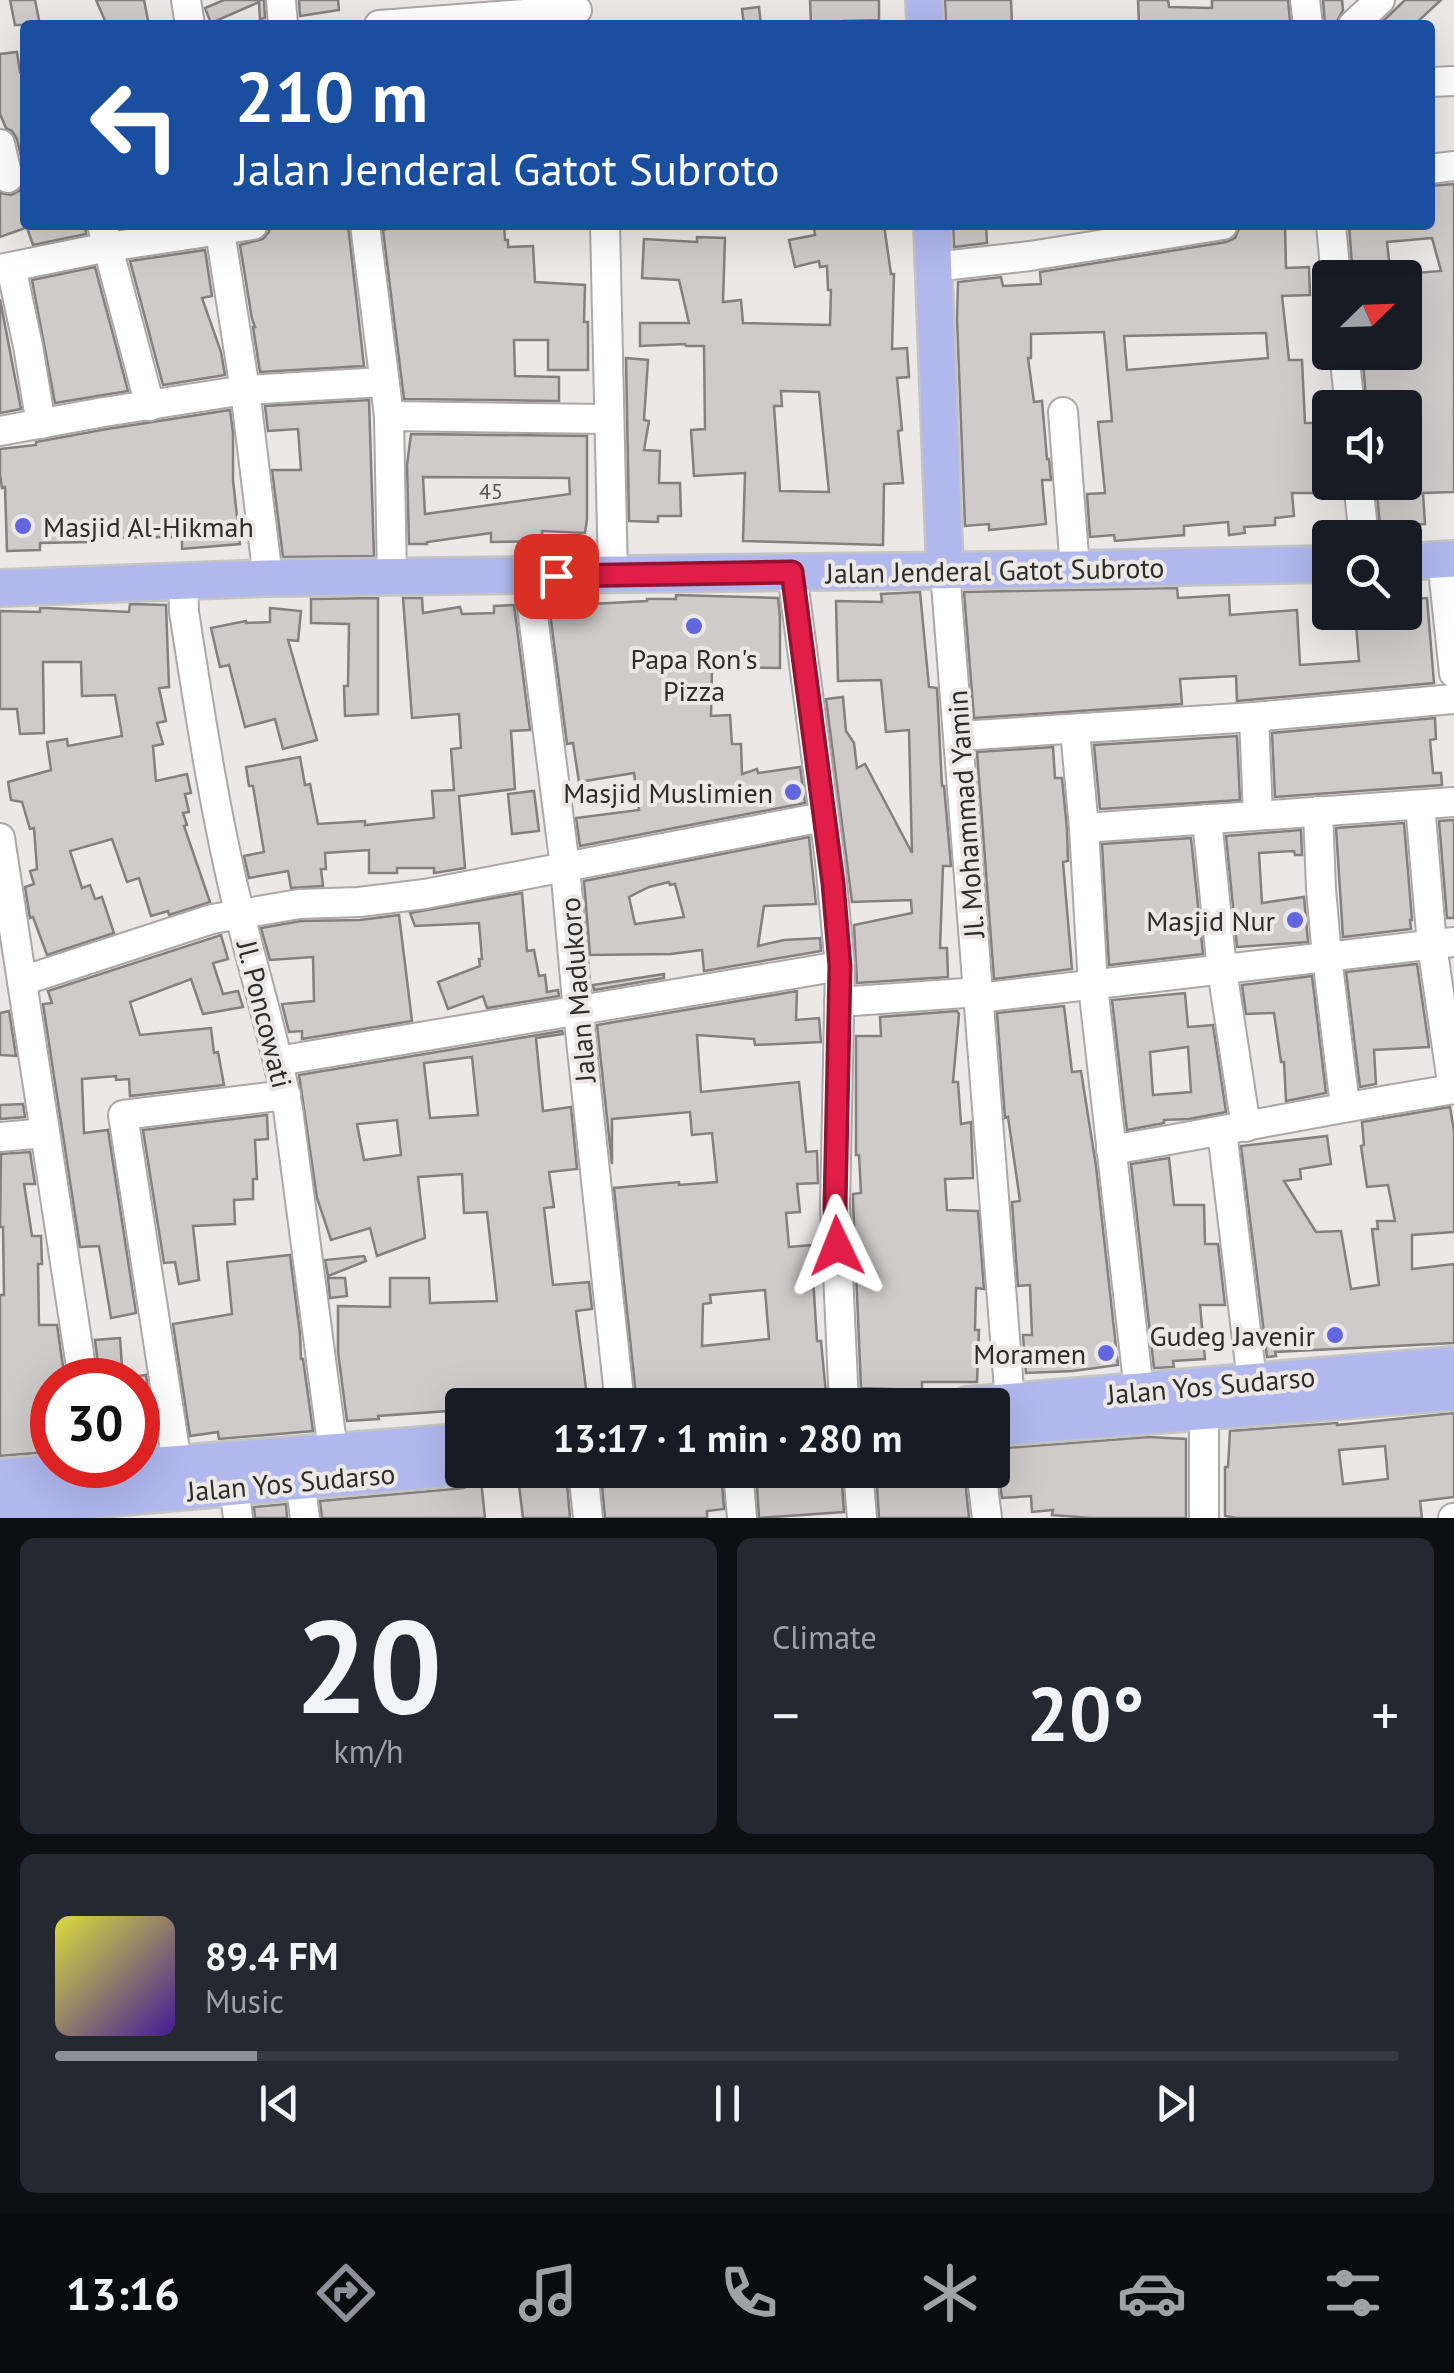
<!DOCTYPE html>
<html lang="en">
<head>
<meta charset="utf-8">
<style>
  body { margin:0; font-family:"PT Sans",sans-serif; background:#242831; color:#f1f3f6; height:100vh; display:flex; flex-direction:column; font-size:38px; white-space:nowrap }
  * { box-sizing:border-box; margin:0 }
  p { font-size:32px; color:#9ea1a6 }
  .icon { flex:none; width:55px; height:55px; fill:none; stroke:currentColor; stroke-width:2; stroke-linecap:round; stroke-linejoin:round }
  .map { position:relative; height:1518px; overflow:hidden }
  .panel { display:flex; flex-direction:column; gap:20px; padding:20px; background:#0d0f14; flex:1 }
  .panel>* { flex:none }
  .banner { position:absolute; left:20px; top:20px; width:1415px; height:210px; border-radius:10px; box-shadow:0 10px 40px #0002; background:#1a4fa0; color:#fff; overflow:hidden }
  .needle { width:65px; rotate:67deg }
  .controls { position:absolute; left:1312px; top:260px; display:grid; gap:20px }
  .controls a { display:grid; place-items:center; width:110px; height:110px; border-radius:10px; background:#171b24; box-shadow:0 10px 40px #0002; font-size:50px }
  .speed { position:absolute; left:30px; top:1358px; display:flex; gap:20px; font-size:50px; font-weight:700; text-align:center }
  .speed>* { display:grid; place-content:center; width:130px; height:130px; border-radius:50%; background:#171b24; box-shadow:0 10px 40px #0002; line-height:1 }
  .speed .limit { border:15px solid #d22; background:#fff; color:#111 }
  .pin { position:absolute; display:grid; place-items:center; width:85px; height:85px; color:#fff; margin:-42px; border-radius:20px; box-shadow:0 5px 15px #0006 }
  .me { position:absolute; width:110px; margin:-55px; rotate:358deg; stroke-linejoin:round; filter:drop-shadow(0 0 8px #0008) }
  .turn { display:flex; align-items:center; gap:35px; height:210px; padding:0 50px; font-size:45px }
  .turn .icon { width:130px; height:130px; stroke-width:2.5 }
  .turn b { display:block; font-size:70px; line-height:85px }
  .big { font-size:75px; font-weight:600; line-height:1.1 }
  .panel .card { flex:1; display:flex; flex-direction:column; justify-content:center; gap:15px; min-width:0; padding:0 35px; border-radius:15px; background:#242831 }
  .panel .dial { align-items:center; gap:0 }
  .dial b { font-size:130px; line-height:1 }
  .song { display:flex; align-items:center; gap:30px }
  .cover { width:120px; height:120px; border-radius:15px; background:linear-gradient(135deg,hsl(60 70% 55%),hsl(260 70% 35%)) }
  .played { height:10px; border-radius:5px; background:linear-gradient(90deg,#8c9099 15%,#363941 15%) }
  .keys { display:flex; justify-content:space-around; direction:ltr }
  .heat { display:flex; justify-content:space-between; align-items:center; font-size:55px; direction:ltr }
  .panel .tiles { flex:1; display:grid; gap:20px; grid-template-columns:1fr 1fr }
  .card:last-child { grid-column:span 2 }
  .trip { position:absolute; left:445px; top:1388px; width:565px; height:100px; border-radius:10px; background:#171b24; box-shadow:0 10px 40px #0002; font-weight:600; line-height:100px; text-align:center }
  .tab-bar { display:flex; height:160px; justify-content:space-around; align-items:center; background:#090b0e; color:#9ea1a6 }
  .tab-bar .icon { width:70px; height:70px }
  .tab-bar .active { color:#8c9099 }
  .tab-bar b { font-size:45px; color:#f1f3f6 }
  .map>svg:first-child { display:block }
  .building { fill:#cfcbca; stroke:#83807f; stroke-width:2.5; fill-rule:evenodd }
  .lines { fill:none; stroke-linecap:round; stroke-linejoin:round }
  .minor-casing { stroke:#aba8a7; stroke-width:32 }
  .major-casing { stroke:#c4c4c4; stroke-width:40 }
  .minor { stroke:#fff; stroke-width:28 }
  .major { stroke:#b1b8ee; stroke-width:35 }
  .route-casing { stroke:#92132f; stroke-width:25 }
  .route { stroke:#e11d48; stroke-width:18 }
  .poi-dot { fill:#6267e0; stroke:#ebe8e7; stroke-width:4 }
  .labels { text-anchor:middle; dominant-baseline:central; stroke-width:8; stroke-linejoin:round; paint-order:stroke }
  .number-label { font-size:22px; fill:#565454 }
  .poi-label { font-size:28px; fill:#2e2d2c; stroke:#ebe8e7; text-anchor:end }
  .street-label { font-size:28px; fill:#2e2d2c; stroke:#ebe8e7 }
</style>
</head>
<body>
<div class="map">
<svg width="1454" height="1518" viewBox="0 0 1454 1518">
  <rect width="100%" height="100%" fill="#ebe8e7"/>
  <g class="building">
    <path d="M10,0h25l5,25h-25z"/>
    <path d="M96,0h48l5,25h-42z"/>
    <path d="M224,0h40l1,18 -5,1 -1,-17 -48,21 -6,-15z"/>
    <path d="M299,0h39l1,10 -39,6z"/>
    <path d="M810,0h69v20l-36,1v3l-32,1z"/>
    <path d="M945,0h66l1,25h-66z"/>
    <path d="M1138,0h30l1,7 43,1v-8h76l2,21 -85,4h-66z"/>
    <path d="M1323,0h19l1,10 -7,13 -11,2z"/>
    <path d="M1405,0h36l-27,25h-35z"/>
    <path d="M759,7l2,18h-17l-2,-16z"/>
    <path d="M17,52l3,20 5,-1v103l-8,-35 -5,-8 -6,-3 -6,-14v-60z"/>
    <path d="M25,179v49l-25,9v-44l11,2 8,-4z"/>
    <path d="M1454,184v308l-31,1 2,31 -45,3 -4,-45h29v-74h-38l-5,-56h43v-78l36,-3 -9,-33 -45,4 4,36h-38l-4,-53h81v-39z"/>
    <path d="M26,225h59l1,9 -53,11z"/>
    <path d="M278,225h70l16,141 -104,6 -7,-45h2l-3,-8 -12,-74 23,-6 6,-7 1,-6z"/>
    <path d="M403,225h101l1,15h3v7l25,-1 2,36 50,3 -1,37h4v48h-40v-30h-34l1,36 44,1v24l-155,-2 -21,-169z"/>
    <path d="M830,225h54l7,49h3l-2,75 15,-1 2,29 -12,1 5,52 -4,1 5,52 -19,1 -1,61 -140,-4 2,-68 -51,3 -3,-46 14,-1 -1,-83h-18l-1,-2 -45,2v-23h49l-10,-43 -37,-2 2,-39 53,3v-5l28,1 -2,64 18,-2 2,23 87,2 1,-35h-3l-1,-24 -7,1 -1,-6 -24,6 -6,-27 26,-5 -1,-8zM781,391l38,1 10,100 -49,-1 -6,-85h8z"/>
    <path d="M953,225h33l1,18 -33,4z"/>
    <path d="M1285,225l1,43 23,-1 1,28 -28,1 7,64h13l3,63h23l1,70h-37l2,23 -19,2v7l-31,2 1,6 -16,2 -1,-13 -44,4v9l-69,6 -1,-6 -24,2 -3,-43 18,-1 -7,-71 14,-1 -8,-89 -73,2v24h-3l6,44 8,-1 5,58h2l2,21h-9l4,44 -57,6v-6l-24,2 -8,-207 1,-37 43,-5 2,9 38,-2 -1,-12 186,-30 9,-4 5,-12zM1266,333l2,25 -141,12 -3,-34z"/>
    <path d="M205,250l7,46 -10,2 19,54 4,23 -62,10 -33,-124z"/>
    <path d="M95,267l33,124 -73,12 -23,-123z"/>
    <path d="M0,299l21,110 -21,4z"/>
    <path d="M626,358l22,2 -4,60 5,1 -5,29 16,1 -1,32h21l1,33h-23v6l-29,-1z"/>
    <path d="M369,400l5,156 -91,1 -11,-87h29l-3,-41 -30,2 -3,-25z"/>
    <path d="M230,410l3,23v47l7,64 -58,5v-12l-92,1v4l-50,1v7l-33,1 -2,-64 -3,1 -2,-13v-26l36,-4v-3l71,-13z"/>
    <path d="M411,434l176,2v83l-2,14 -43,-2 1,10 -52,1v-9l-64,9v2h-18l-2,-79zM423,477l146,1 1,16 -145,20z"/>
    <path d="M1177,588l1,10 51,-3 1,20 67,-5 3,55 59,-4 -4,-49h50v-13l22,-1 7,85 -197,18 -1,-25 -56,3 2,25 -208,14 -10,-126z"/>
    <path d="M920,592l9,95 8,1 5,98h2l7,80h-8l-3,82h7l1,29 -91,6 -3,-58 58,-12 -1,-13 -59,2 -26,-203 17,-2 3,34 8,12 3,25 8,-4 47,89 -3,-123 -23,2 -5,-52 -43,1 -2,-80 46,1 -1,-8z"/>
    <path d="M676,595l102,3 2,19v51l-68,-1 -1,49 19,-1 2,29h9l1,30 15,-5 1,4 42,-6 5,36 -225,43 -4,-28 63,-8 -5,-37 -55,9 -6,-39 -6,1 -19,-146h25v7l74,-4v-2h29z"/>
    <path d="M378,598v116l-33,2 -1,-30h4l1,-62 -38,-1v-24z"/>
    <path d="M403,598h19l1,15 37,-6 2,7 32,-1v-7l20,-1 16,125 -19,1 4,58 -56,7 6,72 -31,5v-5h-37v5h-28v-23l-44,3 1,16h-5l2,17 -32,2 -3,-17 -39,7 -5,-22 20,-4 -11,-66h-4l-3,-19 54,-10 5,28 5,-1 8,40 47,-3v4l69,-7 -2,-27 22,-1 -3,-41 10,-1 -2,-34 -47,4z"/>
    <path d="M130,604l36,1 3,82 -10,1 7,33 -9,2 6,21 -10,2 3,35 31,-7 4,19 -6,1 4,18 -6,1 4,12 -3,1 26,76 -41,13 -1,-4 -17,5 -12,-38 -12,4 -15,-43 -42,12 12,37 8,-3 5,14 7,-2 12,36 -67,22 -14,-38 -3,1 -5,-31 9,-3 -4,-13 7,-2 -3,-41 -4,1 -8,-27 -11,-2 -3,-18 43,-12 -4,-28 20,-3 1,7 54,-10 -7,-41 -33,1 -1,-34h-38l1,71 -24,1 -3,-25h-17v-98l40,1v-4h6l83,4z"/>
    <path d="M270,608l31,3 -3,30 -10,-1 29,100 -34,9 -8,-30 -30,8 -16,-62 -9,2 -9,-39 35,-7v2l24,-1z"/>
    <path d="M1435,718l1,21 -6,1 3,33h8l1,12 -167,12 -3,-64z"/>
    <path d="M1237,736l3,64 -140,9 -6,-64z"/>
    <path d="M1053,747l2,31h7l5,51 1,32 -5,1 9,107 -78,10 -17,-227z"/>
    <path d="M534,791l5,40 -27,3 -4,-40z"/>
    <path d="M1454,820v98h-7l-8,-97z"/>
    <path d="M1404,823l8,97h-2l1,9 -68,8 -7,-109z"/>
    <path d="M1301,830l1,25h-7l-1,-4 -35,2 3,50 42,-6 4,45 -71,5 -11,-111z"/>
    <path d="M809,837l7,67 -52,2 -6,40 26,-6 36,-2 1,13 -117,20 -2,-21 -31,4 -81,1 -6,-74zM669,882l1,3 5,-1 9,33 -49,7 -6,-27 20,-10z"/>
    <path d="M1191,838l12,116 -94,11 -7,-121z"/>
    <path d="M522,893l5,58 7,-1 5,26 6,-1 2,17 11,-2 1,6 -72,12 -4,-12 -35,13 -10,-27 42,-16 -1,-7h3l-3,-36 -64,3 -5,-13z"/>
    <path d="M399,915l13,106 -110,18v-8l-13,1 -7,-28 32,-3 -1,-44 -43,3 -9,-32 40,-7 59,-1z"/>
    <path d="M221,935l7,24 -15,4 10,31 15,-3 5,16 -40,7 -12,-35 -61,23 10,33 71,-7 3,25 4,-1 6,33 -94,11 -1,-17 -13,1v-4l-34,3 2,54 24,-3 28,183 -25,5 -12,-72 -19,1 -37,-243 9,-1 -4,-12z"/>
    <path d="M1417,964l12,83 -55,3 2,34 -16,3 -14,-115z"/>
    <path d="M664,974v4l-70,12 -1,-5z"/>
    <path d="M1312,976l14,117 -40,8 -2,-39h-3l-7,-49 -28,1 -4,-29z"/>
    <path d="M797,991l-1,29 23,-2 2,24 -66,3 -1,-6 -57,-4 4,57 98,-10 7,70 11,-1 1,32 -21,1 3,28 -14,1 3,34 22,-2 6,96h4l5,53 -52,4 -1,-5 -114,12h-22l-23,-217 65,-6v3l38,-3 -5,-49 -20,2 -2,-23 -78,7v45l-15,-139zM765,1290l4,49 -67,7 1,-42 8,-1 -1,-8z"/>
    <path d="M1185,993l3,34 25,-2 13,87 -37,7 -25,1v3l-37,7 -15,-130zM1188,1047l3,45 -38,3 -3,-43z"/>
    <path d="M1064,1006l8,66 9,-1 15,95 22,199 -45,6 -47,2 -3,-38h9l-2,-50 -12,1 -6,-84 8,-1 -12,-84 -3,1 -8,-105z"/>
    <path d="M9,1011l7,45 -16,-1v-42z"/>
    <path d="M957,1011l2,3 -6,68h5l3,42 10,-2 2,56 -28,1 2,31 31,1 6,78 -8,-1 -1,42h4l-2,52h-55v8l-61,-2 -8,-187v-7l8,-1 -2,-38h-3v-119h25l-1,-19z"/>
    <path d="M562,1031l1,3 -27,4 7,73 28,-4 6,62 -28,3 5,35 -10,1 9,77 36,-3 3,27 -16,2 12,93 -126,1v5l-84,6 1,3 -32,2 -9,-69v-46l52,1v-29h39l1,25 67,-2 -10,-89 -23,1 -2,-39 -44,3 7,61 -48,18 -7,-28 -39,12 -14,-42 -18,-123zM472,1057l6,58 -48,3 -6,-55zM397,1120l4,35 -37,5 -7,-36z"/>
    <path d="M23,1104l2,13 -25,2v-14z"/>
    <path d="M1450,1107l4,24v101l-42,3v34l42,-5v79l-179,9 1,4 -9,1 -26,-211 86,-10 4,28 -31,5 1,10 -17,2 32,51 25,-1 10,58 28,-4 -7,-56h6l-1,-8h18l-7,-36 -21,2 -6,-41 3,-1 -2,-23z"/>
    <path d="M267,1115l1,24 -13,1 2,39h-4v20l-19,1 1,24 -42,2 6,54 -20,4 -4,-22 -11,1 -21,-133z"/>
    <path d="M30,1152l5,32h-11l8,52h9l1,28h-4l1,61h18l8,55h-13v59l-6,1 1,12 -47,4v-161h4l-1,-68h-3l1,-73z"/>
    <path d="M1169,1158l5,47h30l1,39h13l7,61h-25l5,54 -32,2 1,6 -20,1 -23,-204z"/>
    <path d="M290,1255l10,79 1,25h2l10,72 -94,8 -1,-7 -28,4 -17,-112 59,-10 -5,-52z"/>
    <path d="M364,1256l2,5 -38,15 -3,-16z"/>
    <path d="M328,1278h17l2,18 -17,2z"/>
    <path d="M120,1338l3,42h-23l-5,-40z"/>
    <path d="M146,1375l6,40 -14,2v-41z"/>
    <path d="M1454,1413v84l-34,4 2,17h-185l-12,-2v-49h3l2,-36 107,-8v2zM1385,1446l3,33 -45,5 -4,-34z"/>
    <path d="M1149,1437l37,2v79h-95l-39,-3 1,-5 -21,2 -1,-16 -29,2 -4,-30 -6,-11v-8z"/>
    <path d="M632,1470h89l3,39 -17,2v7h-102l-4,-45z"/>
    <path d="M756,1470h85l3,42 -85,6z"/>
    <path d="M876,1470h88l5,48h-90z"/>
    <path d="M566,1472l4,46h-47l-5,-41z"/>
    <path d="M478,1480h3l4,38h-163l-2,-17 144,-13z"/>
    <path d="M286,1504l1,14h-32l-1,-11z"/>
  </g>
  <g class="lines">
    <g class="minor-casing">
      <g id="minor">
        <path d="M186,0l4,25"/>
        <path d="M281,0l2,25"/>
        <path d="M1305,0l3,25"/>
        <path d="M379,25l198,-15"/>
        <path d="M1353,25l27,-25"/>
        <path d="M1430,82l24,-1"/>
        <path d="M0,144l8,34"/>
        <path d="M1430,169l24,-3"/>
        <path d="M102,225l48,181"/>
        <path d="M219,225l26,165 23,188"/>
        <path d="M365,225l24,191 3,162"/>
        <path d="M605,225l8,350"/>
        <path d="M1331,225l5,53"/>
        <path d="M11,267l17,79 13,78"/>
        <path d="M934,267l96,-11 193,-31"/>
        <path d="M0,269l108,-22 145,-22"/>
        <path d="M1344,352l6,56"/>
        <path d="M1063,412l12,157"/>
        <path d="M389,416l219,3"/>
        <path d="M0,431l104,-19 141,-22 138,-8"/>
        <path d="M1358,482l6,56"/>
        <path d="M1442,560l12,113"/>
        <path d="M945,571l65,831"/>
        <path d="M792,573l38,288 10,105 -5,240 9,199"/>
        <path d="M528,576l37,291 13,145 42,393"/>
        <path d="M183,581l1,31c16,102 31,203 56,303 16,65 36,129 48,194l45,342"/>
        <path d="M1254,717l4,98"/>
        <path d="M1075,730l9,98 9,158 46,405"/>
        <path d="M959,736l295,-19 200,-18"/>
        <path d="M1420,805l12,140 21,144"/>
        <path d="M1318,811l3,78 6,68 18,149"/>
        <path d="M1207,819l15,151 24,157"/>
        <path d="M1084,828l370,-26"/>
        <path d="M0,838l83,542"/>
        <path d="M22,981l190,-62 87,-15 60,-2 66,-8 398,-77"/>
        <path d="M979,998l475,-56"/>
        <path d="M839,1002l140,-10"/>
        <path d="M278,1061l562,-95"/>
        <path d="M1222,1131l30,250"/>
        <path d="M0,1137l45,-4"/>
        <path d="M1111,1150c114,-19 228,-43 343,-61"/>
        <path d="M177,1463l-54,-348 163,-20"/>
        <path d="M583,1470l5,48"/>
        <path d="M738,1470l4,48"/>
        <path d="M858,1470l4,48"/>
        <path d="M981,1470l6,48"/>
        <path d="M300,1480l5,38"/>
        <path d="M234,1486l4,32"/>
        <path d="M1204,1518v-107"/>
        <path d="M1453,1518h1"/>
      </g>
    </g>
    <g class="major-casing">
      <g id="major">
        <path d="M924,0l1,25"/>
        <path d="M932,225l13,346"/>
        <path d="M1405,562l49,-3"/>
        <path d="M0,588l268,-10 807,-9 255,-5"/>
        <path d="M967,1405l487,-40"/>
        <path d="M992,1428l462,-36"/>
        <path d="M0,1477l462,-35"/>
        <path d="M0,1508l462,-41"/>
      </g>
    </g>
    <use href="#minor" class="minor"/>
    <use href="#major" class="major"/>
  </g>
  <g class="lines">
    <g class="route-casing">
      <path id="route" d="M556,576l236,-4 41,311 7,83 -5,240 2,40"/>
    </g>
    <use href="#route" class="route"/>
  </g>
  <g class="poi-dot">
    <circle cx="23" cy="526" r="10"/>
    <circle cx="694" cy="626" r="10"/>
    <circle cx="793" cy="792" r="10"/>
    <circle cx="1295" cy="920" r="10"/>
    <circle cx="1335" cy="1335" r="10"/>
    <circle cx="1106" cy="1353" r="10"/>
  </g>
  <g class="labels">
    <g class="number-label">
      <text x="491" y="491">45</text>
    </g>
    <g class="poi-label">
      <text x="43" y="526" text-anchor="start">Masjid Al-Hikmah</text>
      <text x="694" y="658" text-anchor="middle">Papa Ron's<tspan x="694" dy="32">Pizza</tspan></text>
      <text x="773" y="792">Masjid Muslimien</text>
      <text x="1275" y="920">Masjid Nur</text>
      <text x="1315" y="1335">Gudeg Javenir</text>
      <text x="1086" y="1353">Moramen</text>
    </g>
    <g class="street-label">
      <text transform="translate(995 570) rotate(-1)">Jalan Jenderal Gatot Subroto</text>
      <text transform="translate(965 814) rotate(-94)">Jl. Mohammad Yamin</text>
      <text transform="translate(577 990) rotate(-95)">Jalan Madukoro</text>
      <text transform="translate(265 1014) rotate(76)">Jl. Poncowati</text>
      <text transform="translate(1211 1385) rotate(-5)">Jalan Yos Sudarso</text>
      <text transform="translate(291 1482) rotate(-5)">Jalan Yos Sudarso</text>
    </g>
  </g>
</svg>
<div class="controls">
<a><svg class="needle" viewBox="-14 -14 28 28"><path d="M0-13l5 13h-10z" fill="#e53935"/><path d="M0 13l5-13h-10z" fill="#9ea1a6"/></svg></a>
<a><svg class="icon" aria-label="sound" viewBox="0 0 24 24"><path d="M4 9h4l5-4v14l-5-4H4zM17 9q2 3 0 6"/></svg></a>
<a><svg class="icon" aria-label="search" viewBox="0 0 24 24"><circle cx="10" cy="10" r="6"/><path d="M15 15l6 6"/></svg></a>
</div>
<div class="speed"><div class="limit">30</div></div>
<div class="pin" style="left:556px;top:576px;background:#d93025"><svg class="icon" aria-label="arrive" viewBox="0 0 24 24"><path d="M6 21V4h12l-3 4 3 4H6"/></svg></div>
<svg class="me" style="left:837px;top:1246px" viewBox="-20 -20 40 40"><path d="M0-17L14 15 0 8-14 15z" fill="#e11d48" stroke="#fff" stroke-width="4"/></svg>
<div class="trip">13:17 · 1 min · 280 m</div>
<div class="banner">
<div class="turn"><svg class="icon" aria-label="left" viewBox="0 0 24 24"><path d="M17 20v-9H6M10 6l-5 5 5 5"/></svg><div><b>210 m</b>Jalan Jenderal Gatot Subroto</div></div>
</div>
</div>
<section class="panel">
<div class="tiles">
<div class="card dial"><b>20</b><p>km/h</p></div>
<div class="card"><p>Climate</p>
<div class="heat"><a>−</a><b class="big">20°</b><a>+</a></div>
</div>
<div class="card">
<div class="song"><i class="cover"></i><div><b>89.4 FM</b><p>Music</p></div></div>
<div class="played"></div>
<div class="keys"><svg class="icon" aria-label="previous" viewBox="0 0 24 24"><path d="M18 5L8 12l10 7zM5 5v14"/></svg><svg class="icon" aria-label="pause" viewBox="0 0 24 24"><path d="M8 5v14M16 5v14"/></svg><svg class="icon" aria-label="next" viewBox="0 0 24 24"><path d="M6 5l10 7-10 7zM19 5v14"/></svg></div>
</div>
</div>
</section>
<nav class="tab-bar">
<b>13:16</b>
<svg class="icon active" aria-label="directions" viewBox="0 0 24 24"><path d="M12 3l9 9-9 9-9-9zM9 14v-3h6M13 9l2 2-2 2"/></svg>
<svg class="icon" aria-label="music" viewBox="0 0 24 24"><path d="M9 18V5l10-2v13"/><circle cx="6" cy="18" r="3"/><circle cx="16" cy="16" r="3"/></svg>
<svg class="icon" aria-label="phone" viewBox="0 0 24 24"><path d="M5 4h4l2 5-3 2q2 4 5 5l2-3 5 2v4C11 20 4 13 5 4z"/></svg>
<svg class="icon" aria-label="climate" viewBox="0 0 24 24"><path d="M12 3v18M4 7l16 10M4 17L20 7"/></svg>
<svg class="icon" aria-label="car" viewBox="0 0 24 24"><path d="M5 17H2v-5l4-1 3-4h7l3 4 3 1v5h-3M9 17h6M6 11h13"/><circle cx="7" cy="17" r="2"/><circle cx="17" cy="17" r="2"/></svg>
<svg class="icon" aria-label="filters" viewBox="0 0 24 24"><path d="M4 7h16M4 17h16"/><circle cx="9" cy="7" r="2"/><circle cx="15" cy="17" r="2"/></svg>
</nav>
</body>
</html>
